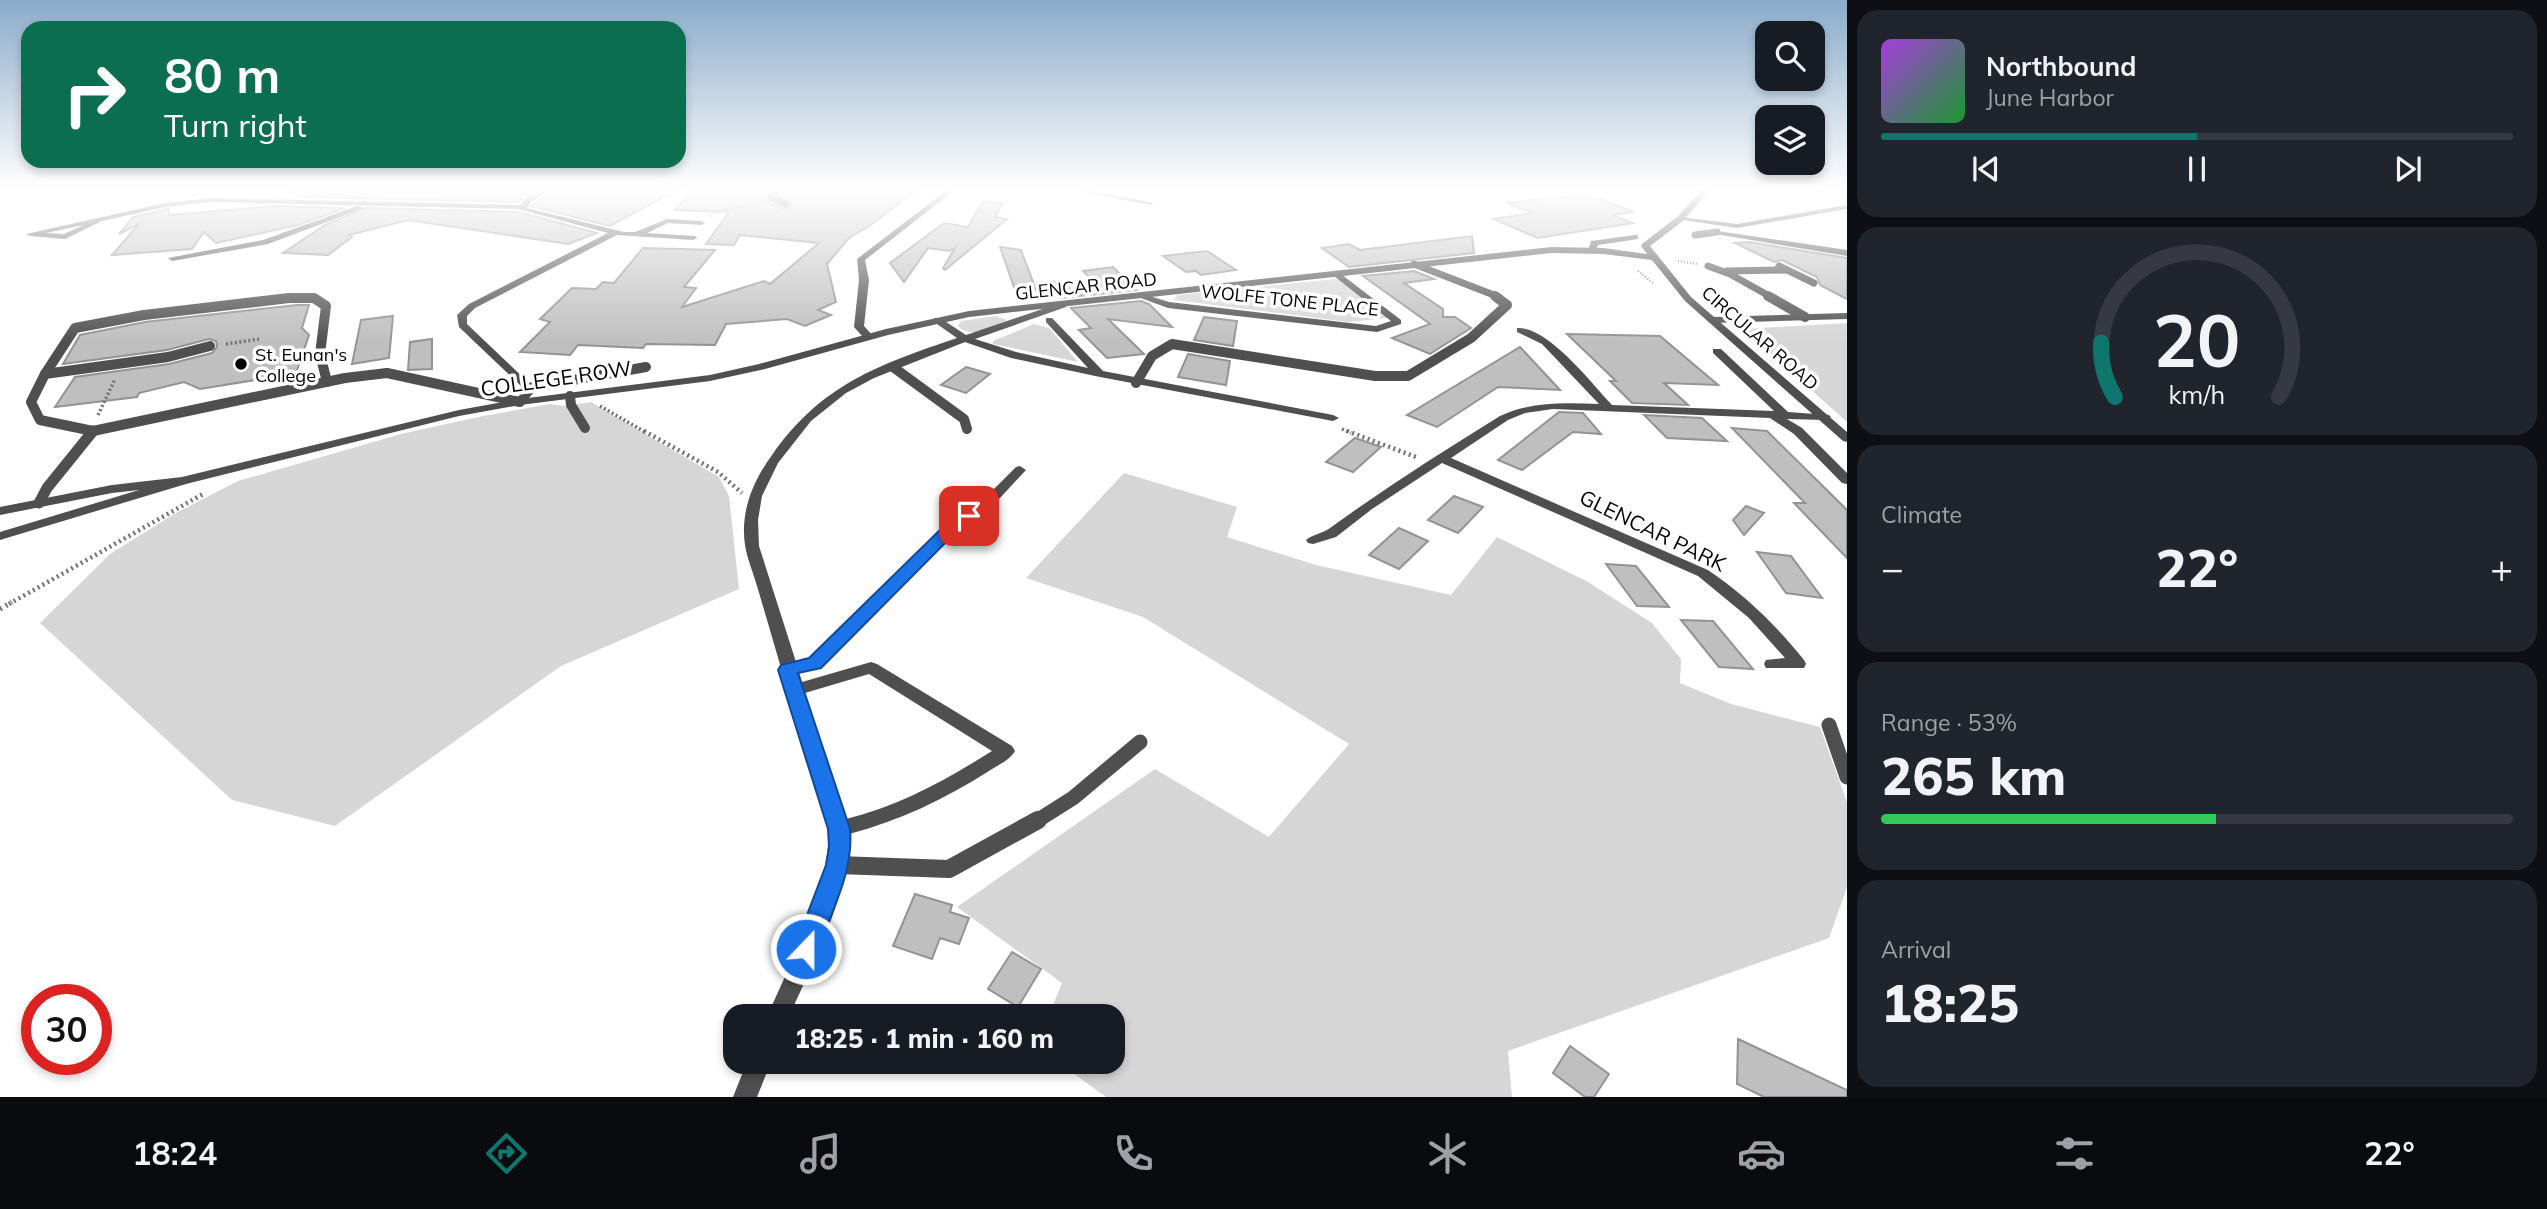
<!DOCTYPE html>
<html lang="en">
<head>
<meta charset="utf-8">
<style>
  body { margin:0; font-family:Mulish,sans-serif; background:#20242c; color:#f1f3f6; height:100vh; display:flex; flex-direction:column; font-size:26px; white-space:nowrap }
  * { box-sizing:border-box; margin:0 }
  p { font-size:23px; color:#9ea1a6 }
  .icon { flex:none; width:38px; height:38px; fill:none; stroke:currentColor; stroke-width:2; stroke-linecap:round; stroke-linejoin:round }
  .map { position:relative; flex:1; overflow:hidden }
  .panel { display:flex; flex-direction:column; gap:10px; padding:10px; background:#0d0f14; width:700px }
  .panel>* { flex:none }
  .banner { position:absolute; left:21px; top:21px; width:665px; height:147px; border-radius:21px; box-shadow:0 4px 10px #0003; background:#0b6e4f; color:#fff; overflow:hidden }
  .buttons { position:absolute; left:1755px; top:21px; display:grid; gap:14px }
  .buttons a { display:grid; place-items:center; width:70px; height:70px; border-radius:14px; background:#171b24; box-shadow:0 4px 10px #0003; font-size:35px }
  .speed { position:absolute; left:21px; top:984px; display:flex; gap:14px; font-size:35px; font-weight:700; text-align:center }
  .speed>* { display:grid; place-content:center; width:91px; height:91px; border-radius:50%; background:#171b24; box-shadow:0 4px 10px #0003; line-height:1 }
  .speed .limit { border:10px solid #d22; background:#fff; color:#111 }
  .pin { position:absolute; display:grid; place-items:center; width:60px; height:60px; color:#fff; margin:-30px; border-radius:14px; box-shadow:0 4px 10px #0006 }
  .me { position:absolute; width:77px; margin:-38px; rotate:22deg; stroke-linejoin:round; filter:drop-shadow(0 0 5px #0008) }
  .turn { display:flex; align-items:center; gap:24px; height:147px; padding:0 28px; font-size:32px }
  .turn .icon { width:91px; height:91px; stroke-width:2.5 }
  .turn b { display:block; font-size:49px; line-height:60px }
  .big { font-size:52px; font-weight:800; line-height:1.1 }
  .panel .widget { flex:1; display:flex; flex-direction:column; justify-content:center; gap:10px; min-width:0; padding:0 24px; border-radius:21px; background:#20242c }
  .panel .dial { align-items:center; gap:0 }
  .dial svg { height:182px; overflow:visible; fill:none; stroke:#363941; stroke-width:7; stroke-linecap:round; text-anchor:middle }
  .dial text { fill:#f1f3f6; stroke:none }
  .song { display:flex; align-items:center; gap:21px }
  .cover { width:84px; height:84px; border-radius:10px; background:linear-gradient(135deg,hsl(280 70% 55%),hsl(130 70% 35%)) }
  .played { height:7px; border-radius:4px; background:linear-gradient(90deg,#0f766e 50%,#363941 50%) }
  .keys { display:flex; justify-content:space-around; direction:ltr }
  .heat { display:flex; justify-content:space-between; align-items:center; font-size:38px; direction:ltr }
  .charge { height:10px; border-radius:5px; background:linear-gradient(90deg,#34c759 53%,#363941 0) }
  .trip { position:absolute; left:723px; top:1004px; width:402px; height:70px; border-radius:21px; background:#171b24; box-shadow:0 4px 10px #0003; font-weight:800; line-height:70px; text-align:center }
  .menu { display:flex; height:112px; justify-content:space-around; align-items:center; background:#090b0e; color:#9ea1a6 }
  .menu .icon { width:49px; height:49px }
  .menu .on { color:#0f766e }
  .menu b { font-size:32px; color:#f1f3f6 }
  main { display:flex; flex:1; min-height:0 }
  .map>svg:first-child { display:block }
  .green { fill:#d6d6d6 }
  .building { fill:#bfbfbf; stroke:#939393; stroke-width:2 }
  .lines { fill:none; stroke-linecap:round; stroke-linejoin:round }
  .path-far3 { stroke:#717171; stroke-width:2.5; stroke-dasharray:1 2; stroke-linecap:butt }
  .path-far2 { stroke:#717171; stroke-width:3.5; stroke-dasharray:2 2.5; stroke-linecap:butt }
  .path-far1 { stroke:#717171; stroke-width:4.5; stroke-dasharray:2 3.5; stroke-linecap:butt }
  .path { stroke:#717171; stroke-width:5; stroke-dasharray:2 4.5; stroke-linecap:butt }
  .service-far4 { stroke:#4f4f4f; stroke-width:7 }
  .service-far3 { stroke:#4f4f4f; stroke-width:10 }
  .service-far2 { stroke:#4f4f4f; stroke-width:11 }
  .service-far1 { stroke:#4f4f4f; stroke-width:15 }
  .service { stroke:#4f4f4f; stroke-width:18 }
  .minor { fill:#4f4f4f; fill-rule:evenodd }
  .tertiary { fill:#4f4f4f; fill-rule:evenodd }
  .route { fill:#1a73e8; stroke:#114b97; stroke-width:2 }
  .poi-dot { fill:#000; stroke:#fff; stroke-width:2.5 }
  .labels { text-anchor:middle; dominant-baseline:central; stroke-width:7; stroke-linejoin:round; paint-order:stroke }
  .far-street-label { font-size:18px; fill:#000; stroke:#fff }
  .far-poi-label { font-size:18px; fill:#000; stroke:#fff; text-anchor:start }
  .street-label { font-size:21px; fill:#000; stroke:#fff }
</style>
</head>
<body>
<main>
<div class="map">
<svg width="1847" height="1097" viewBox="0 0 1847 1097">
  <rect width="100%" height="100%" fill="#fff"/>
  <g class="green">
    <path d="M1335,279l8,1 44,33v5l-38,4 -175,-22 3,-5z"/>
    <path d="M996,316l11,4c-14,8 -37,19 -49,6l3,-5z"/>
    <path d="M1847,323v99l-99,-89 1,-4 9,-1z"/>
    <path d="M1034,324l15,4 29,34 -85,-18v-3z"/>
    <path d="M591,402l128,75 10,19 10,93 -178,77 -226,160 -103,-26 -192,-177 70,-69 64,-40 64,-33 163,-47 82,-18 67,-12 14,2z"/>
    <path d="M1124,473l113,34 -10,30 89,28 135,30 46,-58 91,45 64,41 29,36 -1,24 51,21 89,23 27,75v85l-18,51 -321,113 4,46h-406l-48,-35h55v-45h-65l14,-34 -105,-76 198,-138 114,68 80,-93 -206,-127 -117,-39z"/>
  </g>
  <g class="building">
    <path d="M292,190h245l-13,6 -4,6 -219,-5z"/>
    <path d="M554,190h123l-67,36 -79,-20z"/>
    <path d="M692,190h78l-5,5 1,6 19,9 6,-6 -10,-9 3,-5h133l-49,37 -19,11 -22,26 9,38 -18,8 13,5 -26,11 -18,-7 -61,5 -11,21 -69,-1 -3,4 -65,-3 -8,10 -50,-3 30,-30 -10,-3 32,-31 24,1 7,-7 11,1 29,-35 72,2 -31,37 12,1 -14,19 82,-26 6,3 49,-41 -79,-8 -6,10 -28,-1 23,-32 -54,-2z"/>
    <path d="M1586,194l48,18 -22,3 21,8 -95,15 -45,-19 40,-6 -27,-10z"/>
    <path d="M983,201l20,2 -8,14 12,2 -62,51 -2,-2 12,-20 -6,3 -21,-3 -24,34 -14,-19 54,-40 24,4z"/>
    <path d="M276,206l69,2 -47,17 -82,18 -12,-11 -12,17 -80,6 27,-31 -20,10 14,-17 35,-8 1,6z"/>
    <path d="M366,208l152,4 79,21 -29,11 -160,-24 -59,15 3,2 -24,18 -45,-2 42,-28z"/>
    <path d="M1472,236l2,17 -125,14 -27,-19 27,-4 11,6z"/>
    <path d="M1749,242l98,16v41l-27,-14 -3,-8 -35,-17 -8,2 -39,-19z"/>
    <path d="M1000,247l21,3 15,40h-21z"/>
    <path d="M1207,251l29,19 -35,5 -5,-4 -10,1 -23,-16z"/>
    <path d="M1113,267l23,23 -76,8 -17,-16 50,-1 -10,-10z"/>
    <path d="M1414,271l20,8 -30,4 39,26v8h12l16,11 -41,26 -38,-16 38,-14 -67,-48z"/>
    <path d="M1141,301l8,3 23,23 -64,-8 36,35 -37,4 -28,-28 12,-2 -20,-20z"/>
    <path d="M297,305h12l-7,23 7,7 -15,44 -8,-4 -86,14 -16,-7 -45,11 -2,4 -82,10 20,-30 94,-13 43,-11 5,-6 -1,-6 -7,-2 -42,11 -104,14 17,-29 65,-13z"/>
    <path d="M393,316l-4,42 -37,6 9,-44z"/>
    <path d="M1204,317l33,4 -4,25 -39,-6z"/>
    <path d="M1567,334l93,2 58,49 -54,-2 24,22 -56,-2 -22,-22h6z"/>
    <path d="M432,339v30l-24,1 2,-28z"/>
    <path d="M1520,347l40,43 -62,-3 -61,40 -30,-12z"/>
    <path d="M1188,354l42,7 -4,24 -48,-8z"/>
    <path d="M966,367l24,7 -24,19 -25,-8z"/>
    <path d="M1559,412l24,1 18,21 -28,-2 -51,38 -24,-10z"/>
    <path d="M1644,415l58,3 25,23 -60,-3z"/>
    <path d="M1732,428l35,3 80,79v48l-53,-55h11z"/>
    <path d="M1355,438l26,9 -28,25 -27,-10z"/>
    <path d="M1454,496l29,11 -25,26 -30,-13z"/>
    <path d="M1746,506l18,7 -20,22 -11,-15z"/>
    <path d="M1399,528l29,13 -29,28 -30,-14z"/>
    <path d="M1757,552l34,4 31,42 -36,-5z"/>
    <path d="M1606,564l30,2 33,41 -32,-1z"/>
    <path d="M1681,620l32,1 40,48 -34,-2z"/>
    <path d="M915,894l37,11 -2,7 19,6 -10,26 -19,-6 -8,21 -39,-13z"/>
    <path d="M1012,952l29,17 -23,38 -30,-18z"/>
    <path d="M1738,1039l109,51v7h-83l-27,-13z"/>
    <path d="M1570,1046l39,28 -15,23h-9l-32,-24z"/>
  </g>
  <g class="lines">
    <g class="path-far3">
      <path d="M711,216l3,-4 44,-8"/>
      <path d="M1678,261l19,3"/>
      <path d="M1638,271l15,12"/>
    </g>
    <g class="path-far2">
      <path d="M226,344l34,-5"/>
      <path d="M600,406l47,27"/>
      <path d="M98,415l17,-36"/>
      <path d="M1342,429l9,4"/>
    </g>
    <g class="path-far1">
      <path d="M644,431l74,41 24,21"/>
      <path d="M1347,431l69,26"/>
      <path d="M9,604l194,-110"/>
    </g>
    <path class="path" d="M0,609l12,-7"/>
    <g class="service-far4">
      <path d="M771,197l14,7"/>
      <path d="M1695,235l22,-3"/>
      <path d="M1414,264l85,33"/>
      <path d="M1708,266l22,8 41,23"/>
      <path d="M1779,266l35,17"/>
      <path d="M1727,271l59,-1"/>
    </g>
    <g class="service-far3">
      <path d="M1768,296l37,21"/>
      <path d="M210,346l-42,11 -123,17 -14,28 9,18 53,11 252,-53 42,-5 133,29"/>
      <path d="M893,367l71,52 3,10"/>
      <path d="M45,374l30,-46 69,-13 145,-17h25l12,8 -6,48 7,28"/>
      <path d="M1136,383l16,-27 20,-12 203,32h33l63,-38 36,-33 -12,-9"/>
      <path d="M528,388l118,-21"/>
      <path d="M570,396l1,9 14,23"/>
    </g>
    <path class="service-far2" d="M39,503l8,-15 46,-57"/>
    <g class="service-far1">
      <path d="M1829,725l18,52"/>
      <path d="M1035,822l38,-24 67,-56"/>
    </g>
    <path class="service" d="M838,865l111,4 89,-49"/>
    <g class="minor">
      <path d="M543,190h9l-21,12 -4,6 97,24h11l32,-13 34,2 4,2 -4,2 -33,-2 -21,10 49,3 1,2 -4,2 -76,-5 -142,73 -8,8v8l63,60 4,8 -10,12 -4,1 -6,-3 8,-10 -2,-7 -61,-58 -2,-12 12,-11 139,-71 -90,-24 -308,-7 -45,5 -63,14 -37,18 -35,-3 -4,-2 139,-31 45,-5 311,7 4,-7zM84,225l-20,9 -18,-1z"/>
      <path d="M773,190h8l-7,9h-6z"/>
      <path d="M947,190h8l-90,70 4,20 -5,46 9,10 -9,2 -10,-11 5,-47 -2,-21z"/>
      <path d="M1074,190h15l65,13 -4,2z"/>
      <path d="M1847,205v4l-110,19 -61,-9 4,-2 57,7z"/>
      <path d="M357,206l7,2 -96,36 -96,17 -4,-3 95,-18z"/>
      <path d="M1718,231l129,19v6l-126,-21h-3z"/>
      <path d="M1635,235h3v4l-40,6 -3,8 -7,-2 3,-10z"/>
      <path d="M1337,271l64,49v4l-24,8 -209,-24 -30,-11 5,-3 26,8 207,24 15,-5 -57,-45v-4z"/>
      <path d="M1063,302l3,1v4l-91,32 41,13 72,16 -42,-46v-4h6l51,53 230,44 6,3 -6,3 -233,-44 -89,-19 -46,-16 -91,36 -28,15 -35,28 -33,42 -16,33 -4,24 1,26 37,116 14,-3 140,-138 27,-15 39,-39 4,-1 6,4 -39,42 -27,15 -139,140 -22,6 3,9 69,-20 6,2 135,82 3,5c-5,9 -17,14 -26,20 -44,28 -90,50 -140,63 -1,65 -35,125 -60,183h-22c26,-61 61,-120 62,-188l-46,-155 -3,-4 1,-2c-8,-28 -16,-55 -24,-82 -4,-14 -10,-28 -12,-41 -5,-33 8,-64 27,-90 50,-71 106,-90 185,-117l-23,-16v-4h6l26,17zM869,674l123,77c-46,29 -93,55 -146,68l-41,-126z"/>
      <path d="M1847,313v6l-135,4 -5,-3 5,-3z"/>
      <path d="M1517,328c31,-2 75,56 95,77l162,6 -61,-58v-4h8l67,63 41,3 2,2 -6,3 -38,-1 15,9 45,45v11l-5,-1 -48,-49 -24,-16 -217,-9 -28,4 -17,7 -57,38 257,112c37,25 68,55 96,90l2,4 -2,4h-38l-2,-4 2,-4 19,-2 -36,-40 -51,-42 -256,-113 -70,46 -36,28 -23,7 -5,-1 -2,-3c7,-6 16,-6 24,-12 55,-40 112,-76 170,-112 33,-15 64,-13 99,-12l-57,-60 -25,-12z"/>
      <path d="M747,1062h24l-14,35h-24z"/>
    </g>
    <path class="tertiary" d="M1702,190h8l-27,31 -33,25 41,51 156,135v10l-4,-1 -158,-140 -33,-41 -49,-6 -52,-1 -582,64 -81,18 -123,34 -55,12 -190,24 -61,11 -273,68 -186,56v-8l139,-42 -27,3 -112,22v-8l112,-22 70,-8 277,-67 61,-11 190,-24 49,-11 127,-35 83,-18 582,-64 52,1 44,6 -6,-8 1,-2 35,-27z"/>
  </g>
  <linearGradient id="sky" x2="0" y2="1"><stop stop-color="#8aabca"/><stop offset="0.55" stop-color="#fff"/><stop offset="1" stop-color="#fff" stop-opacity="0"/></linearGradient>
  <rect width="1847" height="343" fill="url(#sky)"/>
  <path class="route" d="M969,512l5,1v7l-13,7 -140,141 -23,5 52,156c4,42 -18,81 -32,120l-4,8 -8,3 -9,-3 -3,-8 32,-84 3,-18 -1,-18 -50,-159 3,-5 28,-7 141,-138z"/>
  <circle class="poi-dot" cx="241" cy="364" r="7"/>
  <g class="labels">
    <g class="far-street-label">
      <text transform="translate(1086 286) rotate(-6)">GLENCAR ROAD</text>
      <text transform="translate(1290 300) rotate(6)">WOLFE TONE PLACE</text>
      <text transform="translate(1760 338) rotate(41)">CIRCULAR ROAD</text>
    </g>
    <g class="far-poi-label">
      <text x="255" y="354">St. Eunan's<tspan x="255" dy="21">College</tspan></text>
    </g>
    <g class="street-label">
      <text transform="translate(556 378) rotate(-8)">COLLEGE ROW</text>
      <text transform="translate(1653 530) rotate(26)">GLENCAR PARK</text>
    </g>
  </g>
</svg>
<div class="buttons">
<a><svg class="icon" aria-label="search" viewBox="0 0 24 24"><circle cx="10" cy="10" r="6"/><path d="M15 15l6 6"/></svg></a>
<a><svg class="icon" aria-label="layers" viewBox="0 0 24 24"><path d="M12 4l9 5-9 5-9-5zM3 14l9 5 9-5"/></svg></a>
</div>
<div class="speed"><div class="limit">30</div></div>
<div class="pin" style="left:969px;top:516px;background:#d93025"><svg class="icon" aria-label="arrive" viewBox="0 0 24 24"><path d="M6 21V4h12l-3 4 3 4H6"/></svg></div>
<svg class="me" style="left:806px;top:949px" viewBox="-20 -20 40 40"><circle r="17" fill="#1a73e8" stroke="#fff" stroke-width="3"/><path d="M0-11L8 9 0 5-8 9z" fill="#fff"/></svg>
<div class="trip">18:25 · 1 min · 160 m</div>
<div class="banner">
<div class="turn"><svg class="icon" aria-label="right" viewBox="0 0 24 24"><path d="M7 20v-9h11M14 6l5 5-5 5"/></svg><div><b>80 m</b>Turn right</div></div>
</div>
</div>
<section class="panel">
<div class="widget">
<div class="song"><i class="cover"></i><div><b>Northbound</b><p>June Harbor</p></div></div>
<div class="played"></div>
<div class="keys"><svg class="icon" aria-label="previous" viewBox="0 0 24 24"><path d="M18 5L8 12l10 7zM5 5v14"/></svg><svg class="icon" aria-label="pause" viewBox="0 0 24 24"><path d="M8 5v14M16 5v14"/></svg><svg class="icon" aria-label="next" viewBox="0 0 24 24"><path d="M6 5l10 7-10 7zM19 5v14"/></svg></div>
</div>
<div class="widget dial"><svg viewBox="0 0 100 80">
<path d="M14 69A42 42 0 1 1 86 69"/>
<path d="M14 69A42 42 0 0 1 8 45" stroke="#0f766e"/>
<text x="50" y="56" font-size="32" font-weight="700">20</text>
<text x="50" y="72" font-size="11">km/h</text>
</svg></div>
<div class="widget"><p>Climate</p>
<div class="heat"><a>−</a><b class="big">22°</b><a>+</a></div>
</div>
<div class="widget"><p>Range · 53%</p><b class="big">265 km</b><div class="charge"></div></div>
<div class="widget"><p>Arrival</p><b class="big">18:25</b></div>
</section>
</main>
<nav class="menu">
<b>18:24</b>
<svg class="icon on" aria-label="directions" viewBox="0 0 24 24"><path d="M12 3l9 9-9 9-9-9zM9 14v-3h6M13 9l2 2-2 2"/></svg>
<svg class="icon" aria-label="music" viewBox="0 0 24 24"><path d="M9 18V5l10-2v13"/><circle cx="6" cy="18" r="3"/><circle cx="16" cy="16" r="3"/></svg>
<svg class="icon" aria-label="phone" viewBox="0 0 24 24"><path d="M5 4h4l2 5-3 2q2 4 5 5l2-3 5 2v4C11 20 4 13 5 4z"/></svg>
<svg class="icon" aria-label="climate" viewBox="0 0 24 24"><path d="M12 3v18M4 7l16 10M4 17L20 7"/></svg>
<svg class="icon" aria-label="car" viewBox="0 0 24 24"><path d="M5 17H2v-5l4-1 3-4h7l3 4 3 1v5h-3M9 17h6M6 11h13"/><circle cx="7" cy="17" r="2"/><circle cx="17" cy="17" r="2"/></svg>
<svg class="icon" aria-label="filters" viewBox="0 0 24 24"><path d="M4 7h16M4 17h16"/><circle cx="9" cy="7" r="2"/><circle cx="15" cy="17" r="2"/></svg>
<b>22°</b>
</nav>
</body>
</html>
